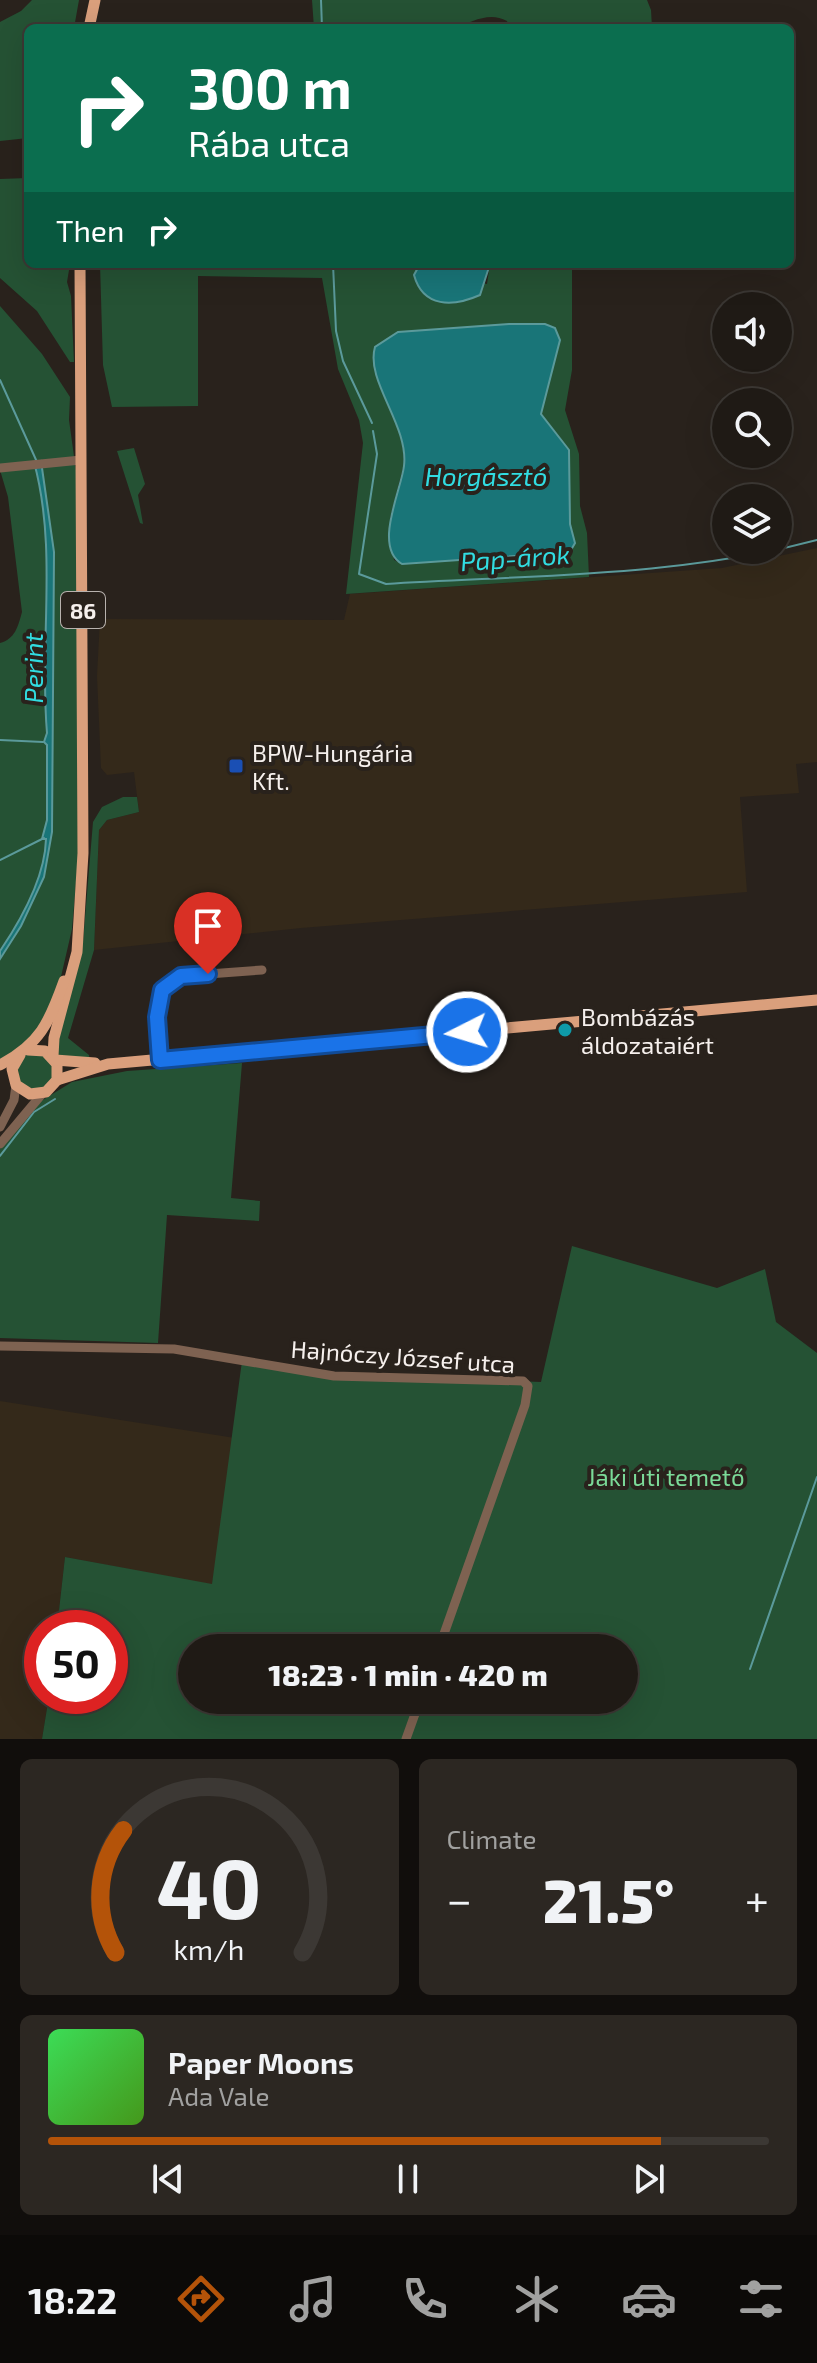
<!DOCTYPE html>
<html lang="en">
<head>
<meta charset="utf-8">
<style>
  body { margin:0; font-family:"Exo 2",sans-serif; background:#2c2722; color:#f1f3f6; height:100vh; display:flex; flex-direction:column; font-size:30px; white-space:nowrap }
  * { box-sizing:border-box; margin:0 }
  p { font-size:26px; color:#a1a1a0 }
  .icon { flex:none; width:44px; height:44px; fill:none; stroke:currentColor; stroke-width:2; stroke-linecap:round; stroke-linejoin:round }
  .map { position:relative; height:1739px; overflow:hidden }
  .panel { display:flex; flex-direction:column; gap:20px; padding:20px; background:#110e0c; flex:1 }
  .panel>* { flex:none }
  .top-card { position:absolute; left:24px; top:24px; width:770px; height:244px; border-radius:12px; box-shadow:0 8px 32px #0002,0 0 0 2px #3c3834; background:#0b6e4f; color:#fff; overflow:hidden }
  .controls { position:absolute; left:712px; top:292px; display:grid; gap:16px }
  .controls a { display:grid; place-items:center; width:80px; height:80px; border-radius:50%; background:#1f1a15; box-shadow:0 8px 32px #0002,0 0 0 2px #3c3834; font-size:40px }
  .speed { position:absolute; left:24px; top:1610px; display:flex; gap:16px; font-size:40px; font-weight:700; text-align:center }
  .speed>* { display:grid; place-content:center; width:104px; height:104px; border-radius:50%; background:#1f1a15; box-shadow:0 8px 32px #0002,0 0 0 2px #3c3834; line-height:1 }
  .speed .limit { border:12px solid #d22; background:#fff; color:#111 }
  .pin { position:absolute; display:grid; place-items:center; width:68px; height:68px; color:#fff; margin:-82px -34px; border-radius:50% 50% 50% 0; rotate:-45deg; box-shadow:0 0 8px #0007 }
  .pin .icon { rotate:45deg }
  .me { position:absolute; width:88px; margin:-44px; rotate:265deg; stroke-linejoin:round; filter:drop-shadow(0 0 6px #0008) }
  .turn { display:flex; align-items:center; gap:28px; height:168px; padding:0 32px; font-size:36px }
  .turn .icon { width:104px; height:104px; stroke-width:2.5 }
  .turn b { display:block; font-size:56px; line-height:68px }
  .then { display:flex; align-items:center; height:76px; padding:0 32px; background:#0003; gap:16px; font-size:30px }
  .big { font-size:60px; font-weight:800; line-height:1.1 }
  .panel .widget { flex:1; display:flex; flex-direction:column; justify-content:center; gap:12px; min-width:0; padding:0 28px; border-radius:12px; background:#2c2722 }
  .panel .dial { align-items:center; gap:0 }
  .dial svg { height:208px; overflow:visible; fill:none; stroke:#3c3834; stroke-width:7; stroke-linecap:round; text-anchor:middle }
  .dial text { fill:#f1f3f6; stroke:none }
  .song { display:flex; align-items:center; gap:24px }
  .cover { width:96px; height:96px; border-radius:12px; background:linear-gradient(135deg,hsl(130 70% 55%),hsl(100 70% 35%)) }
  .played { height:8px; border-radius:4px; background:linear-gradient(90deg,#b45309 85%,#3c3834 85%) }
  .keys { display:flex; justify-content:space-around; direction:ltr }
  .heat { display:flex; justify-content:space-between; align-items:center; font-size:44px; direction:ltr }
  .panel .tiles { flex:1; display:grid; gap:20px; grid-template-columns:1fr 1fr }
  .widget:last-child { grid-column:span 2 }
  .trip { position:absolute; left:178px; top:1634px; width:460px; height:80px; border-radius:40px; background:#1f1a15; box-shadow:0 8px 32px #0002,0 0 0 2px #3c3834; font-weight:800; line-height:80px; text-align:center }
  .tabs { display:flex; height:128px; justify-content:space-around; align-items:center; background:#0c0a08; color:#a1a1a0 }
  .tabs .icon { width:56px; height:56px }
  .tabs .selected { color:#b45309 }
  .tabs b { font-size:36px; color:#f1f3f6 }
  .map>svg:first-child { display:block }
  .industrial { fill:#34291a }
  .green { fill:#255234; fill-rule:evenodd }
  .water { fill:#197578; stroke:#5b9a9b; stroke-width:2 }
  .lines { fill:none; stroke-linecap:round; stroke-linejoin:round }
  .stream { stroke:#5b9a9b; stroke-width:2 }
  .minor { stroke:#7e6251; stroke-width:9 }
  .major { stroke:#da9f7c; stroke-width:11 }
  .route-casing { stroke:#114b97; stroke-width:20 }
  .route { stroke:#1a73e8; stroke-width:14 }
  .transit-dot { fill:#1a4fb4; stroke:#29221c; stroke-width:3 }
  .culture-dot { fill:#0f9aa8; stroke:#29221c; stroke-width:3 }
  .labels { text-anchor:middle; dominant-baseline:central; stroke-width:8; stroke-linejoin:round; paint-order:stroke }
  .shield { fill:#29221c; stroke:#b8b2ae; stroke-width:2 }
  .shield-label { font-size:22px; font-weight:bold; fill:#f6f0ed }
  .poi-label { font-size:24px; fill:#f6f0ed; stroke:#29221c; text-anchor:start }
  .street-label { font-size:24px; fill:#f6f0ed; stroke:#29221c }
  .park-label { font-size:24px; fill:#7bda98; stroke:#29221c }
  .water-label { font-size:26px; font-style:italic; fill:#31dce1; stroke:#29221c }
</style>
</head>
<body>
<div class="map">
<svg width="817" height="1739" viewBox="0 0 817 1739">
  <rect width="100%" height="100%" fill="#29221c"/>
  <g class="industrial">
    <path d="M817,548v214l-21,2 3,29 -59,4 7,95 -446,36 -207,22 5,-120 8,-10 32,-8 -5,-40 -27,3 -6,-7 -4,-92 3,-57 244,1 6,-26 372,-26z"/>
    <path d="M0,1401l235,37 -23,147 -147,-28 -8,71h-15v68h7l-7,43h-42z"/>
  </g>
  <g class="green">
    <path d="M32,0h47l-5,28h-46v110l-28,3v-119l21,-11z"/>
    <path d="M312,0h335l4,10 1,18h-143l-2,-7c-18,-10 -35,1 -53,7h-140z"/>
    <path d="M28,178v86h42l-3,18 4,14 3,66h-4l-33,-51 -37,-33v-99z"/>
    <path d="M100,264h320l-5,4 72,16 3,-20h82v106l-7,40 14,44 1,52 7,27 2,44 -243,17 17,-151 -4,-23 -21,-51 -16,-91 -124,-2v130l-86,1 -9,-42zM509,324h36v66l-4,24 28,36 1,74 5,19 -16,10 -157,11 -8,-4 -4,-42 14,-54 -2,-30 -28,-67 1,-20 23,-15z"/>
    <path d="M0,306l42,48 28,43 -1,23 8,58 1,381 -6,70 -15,65 -21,42 -36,25v-418c15,-4 18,-16 22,-31l-14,-115 -8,-27z"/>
    <path d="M134,448l11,36 -7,11 5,29 -3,-1 -23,-72z"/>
    <path d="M123,797h14l2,15 -32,8 -8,10 -5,120 -26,88 21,17 1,8 -31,-6 -4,-11 28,-104 10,-120 9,-15z"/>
    <path d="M27,1053h15l13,15 -4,15 -14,8 -17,-8 -3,-18z"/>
    <path d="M242,1063l-11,135 29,3 -1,20 -92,-6 -9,128 -158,-5v-189l33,-43 39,-24 55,-11z"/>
    <path d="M572,1246l145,42 48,-19 11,53 41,31v386h-775l7,-43h61v-68h-53l8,-71 147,27 30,-223 66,12 233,9zM192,1648h432v52h-432z"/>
  </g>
  <g class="water">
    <path d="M420,264h70l-10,31c-27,12 -57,13 -66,-20z"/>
    <path d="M509,324h36l10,4 5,12 -19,74 28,36 1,74 5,19 -4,7 -12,3 -157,11c-29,-17 -1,-73 2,-98 5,-41 -39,-85 -29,-119l23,-15z"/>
    <path d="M41,461l13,91 -2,280 -8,45 -23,49 -21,33v-8c21,-31 45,-73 46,-112h-4l5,-19v-75l-3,-3 3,-9c-8,-90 11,-183 -13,-271z"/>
  </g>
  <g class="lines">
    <g class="stream">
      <path d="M321,0l1,28"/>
      <path d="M333,264l3,67 7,30 29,62"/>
      <path d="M0,380l37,82"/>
      <path d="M373,431l4,23 -18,120 27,10c143,-9 292,-7 431,-44"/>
      <path d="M0,740l43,2"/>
      <path d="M0,860l44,-22"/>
      <path d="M0,1156l34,-44 21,-13"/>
      <path d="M750,1669l67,-192"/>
    </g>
    <g class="minor">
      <path d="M0,468l81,-8"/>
      <path d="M160,1060l-2,-63 14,-16 9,-5 81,-6"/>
      <path d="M0,1127l14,-27 2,-15"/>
      <path d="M0,1144l42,-50"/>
      <path d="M0,1346l174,3 160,27 189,5 5,5 -3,19 -86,243"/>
      <path d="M406,1739l14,-39"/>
    </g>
    <g class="major">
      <path d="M89,28l6,-28"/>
      <path d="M20,1055l-8,14 4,16 14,9 16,-2 11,-12v-16l-12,-13 -17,-1"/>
      <path d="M53,1056l1,-18 23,-86 6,-99 -3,-589"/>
      <path d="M55,1060l40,3"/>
      <path d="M0,1065c40,-21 49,-42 64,-84"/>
      <path d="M57,1080l51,-16 709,-64"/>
    </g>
  </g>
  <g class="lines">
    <g class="route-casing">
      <path id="route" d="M208,974l-27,2 -19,14 -5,27 3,43 307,-28"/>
    </g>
    <use href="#route" class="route"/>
  </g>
  <rect class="transit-dot" x="228" y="758" width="16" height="16" rx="4"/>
  <circle class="culture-dot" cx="565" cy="1030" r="8"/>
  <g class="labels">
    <rect class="shield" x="61" y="592" width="44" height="36" rx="6"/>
    <g class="shield-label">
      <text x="83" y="610">86</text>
    </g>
    <g class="poi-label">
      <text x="252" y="752">BPW-Hungária<tspan x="252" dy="28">Kft.</tspan></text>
      <text x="581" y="1016">Bombázás<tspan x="581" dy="28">áldozataiért</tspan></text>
    </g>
    <g class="street-label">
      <text transform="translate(403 1356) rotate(4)">Hajnóczy József utca</text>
    </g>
    <g class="park-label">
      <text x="666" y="1476">Jáki úti temető</text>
    </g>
    <g class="water-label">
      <text x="486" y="475">Horgásztó</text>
      <text transform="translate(515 557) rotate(-4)">Pap-árok</text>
      <text transform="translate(32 668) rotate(-90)">Perint</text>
    </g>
  </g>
</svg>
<div class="controls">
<a><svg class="icon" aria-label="sound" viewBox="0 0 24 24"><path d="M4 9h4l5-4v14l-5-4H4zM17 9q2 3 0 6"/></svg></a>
<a><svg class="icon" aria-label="search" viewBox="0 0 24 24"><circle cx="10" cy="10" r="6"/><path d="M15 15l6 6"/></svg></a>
<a><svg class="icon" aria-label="layers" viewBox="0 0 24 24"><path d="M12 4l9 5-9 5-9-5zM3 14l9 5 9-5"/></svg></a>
</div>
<div class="speed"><div class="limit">50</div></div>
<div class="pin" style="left:208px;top:974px;background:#d93025"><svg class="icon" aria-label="arrive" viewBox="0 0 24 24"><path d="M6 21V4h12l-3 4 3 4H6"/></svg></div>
<svg class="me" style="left:467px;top:1032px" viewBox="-20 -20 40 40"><circle r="17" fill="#1a73e8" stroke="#fff" stroke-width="3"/><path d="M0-11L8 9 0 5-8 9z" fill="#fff"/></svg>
<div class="trip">18:23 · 1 min · 420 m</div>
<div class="top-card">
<div class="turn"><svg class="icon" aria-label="right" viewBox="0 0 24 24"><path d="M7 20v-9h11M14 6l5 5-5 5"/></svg><div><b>300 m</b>Rába utca</div></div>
<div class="then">Then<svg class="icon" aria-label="right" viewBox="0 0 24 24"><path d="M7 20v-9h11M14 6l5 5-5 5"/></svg></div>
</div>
</div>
<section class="panel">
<div class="tiles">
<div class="widget dial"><svg viewBox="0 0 100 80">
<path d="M14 69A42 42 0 1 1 86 69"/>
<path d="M14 69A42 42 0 0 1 17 22" stroke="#b45309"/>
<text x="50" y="56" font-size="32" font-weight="700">40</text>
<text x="50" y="72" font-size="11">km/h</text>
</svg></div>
<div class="widget"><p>Climate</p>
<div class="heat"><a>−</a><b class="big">21.5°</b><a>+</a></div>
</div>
<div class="widget">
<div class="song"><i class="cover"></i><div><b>Paper Moons</b><p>Ada Vale</p></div></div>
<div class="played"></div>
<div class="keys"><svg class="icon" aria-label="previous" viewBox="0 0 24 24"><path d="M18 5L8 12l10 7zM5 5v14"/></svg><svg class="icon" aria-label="pause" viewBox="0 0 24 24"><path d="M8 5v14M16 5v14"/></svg><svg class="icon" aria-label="next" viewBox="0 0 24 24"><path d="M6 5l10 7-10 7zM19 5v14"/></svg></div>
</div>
</div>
</section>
<nav class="tabs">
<b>18:22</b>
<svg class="icon selected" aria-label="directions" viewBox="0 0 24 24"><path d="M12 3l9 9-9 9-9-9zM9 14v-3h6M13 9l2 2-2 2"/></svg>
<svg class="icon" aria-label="music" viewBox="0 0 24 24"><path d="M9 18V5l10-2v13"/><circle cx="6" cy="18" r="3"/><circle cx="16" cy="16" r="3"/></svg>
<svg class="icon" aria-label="phone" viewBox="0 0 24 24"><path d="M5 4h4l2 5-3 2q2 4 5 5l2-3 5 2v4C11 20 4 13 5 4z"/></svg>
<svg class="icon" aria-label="climate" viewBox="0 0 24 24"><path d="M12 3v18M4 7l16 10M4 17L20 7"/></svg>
<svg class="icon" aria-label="car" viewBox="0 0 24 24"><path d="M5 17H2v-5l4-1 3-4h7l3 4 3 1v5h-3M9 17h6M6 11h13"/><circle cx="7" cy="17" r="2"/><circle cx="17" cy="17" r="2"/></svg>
<svg class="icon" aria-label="filters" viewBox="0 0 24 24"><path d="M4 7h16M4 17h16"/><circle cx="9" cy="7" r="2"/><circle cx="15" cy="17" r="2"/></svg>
</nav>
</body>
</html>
